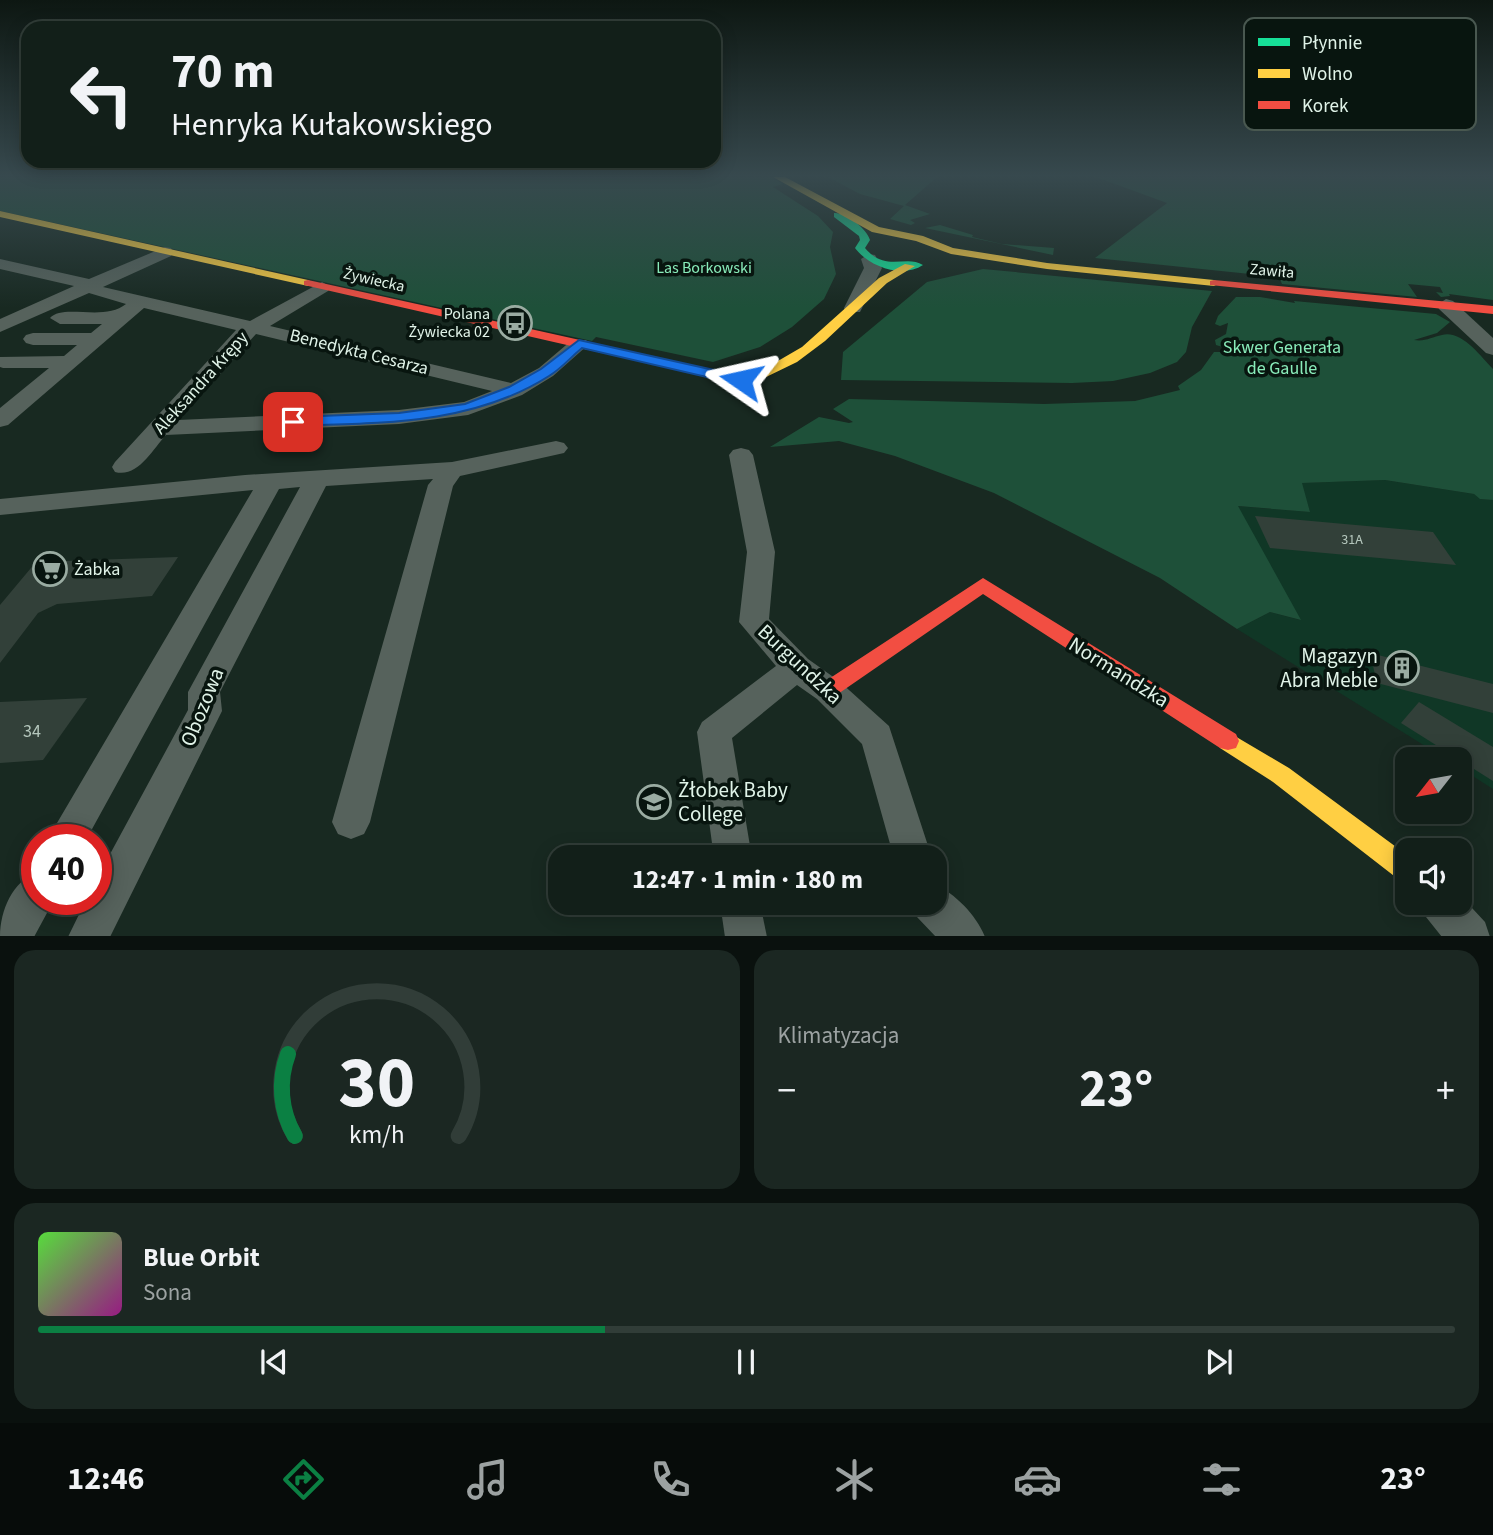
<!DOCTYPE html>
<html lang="pl">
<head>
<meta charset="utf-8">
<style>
  body { margin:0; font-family:"Source Sans 3",sans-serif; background:#1b2722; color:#f1f3f6; height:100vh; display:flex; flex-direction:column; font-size:26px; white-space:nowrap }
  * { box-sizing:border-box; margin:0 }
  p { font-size:23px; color:#9ca2a2 }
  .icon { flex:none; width:38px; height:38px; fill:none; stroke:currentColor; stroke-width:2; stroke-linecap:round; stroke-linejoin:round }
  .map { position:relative; height:936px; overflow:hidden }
  .details { display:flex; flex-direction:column; gap:14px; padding:14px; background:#0a110e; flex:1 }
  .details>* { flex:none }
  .banner { position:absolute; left:21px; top:21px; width:700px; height:147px; border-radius:21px; box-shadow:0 4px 18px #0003,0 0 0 2px #313d38; background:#121f19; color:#f1f3f6; overflow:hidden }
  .needle { width:46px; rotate:239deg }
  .fabs { position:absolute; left:1395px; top:747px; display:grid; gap:14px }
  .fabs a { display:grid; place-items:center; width:77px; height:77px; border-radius:14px; background:#121f19; box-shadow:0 4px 18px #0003,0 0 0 2px #313d38; font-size:35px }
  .speed { position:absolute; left:21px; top:824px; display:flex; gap:14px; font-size:35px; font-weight:700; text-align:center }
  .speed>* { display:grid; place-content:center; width:91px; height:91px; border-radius:50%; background:#121f19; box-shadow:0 4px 18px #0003,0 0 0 2px #313d38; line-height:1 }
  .speed .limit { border:10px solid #d22; background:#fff; color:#111 }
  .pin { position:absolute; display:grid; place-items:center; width:60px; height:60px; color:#fff; margin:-30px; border-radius:14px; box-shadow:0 4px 10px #0006 }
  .me { position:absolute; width:77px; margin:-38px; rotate:281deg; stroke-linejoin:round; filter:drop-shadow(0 0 5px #0008) }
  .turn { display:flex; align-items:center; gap:24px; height:147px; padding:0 35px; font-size:32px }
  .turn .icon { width:91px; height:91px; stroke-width:2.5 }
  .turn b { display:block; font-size:49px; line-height:60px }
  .big { font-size:52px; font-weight:700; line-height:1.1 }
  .details .card { flex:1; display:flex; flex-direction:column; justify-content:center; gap:10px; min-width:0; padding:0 24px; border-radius:21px; background:#1b2722 }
  .details .dial { align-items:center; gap:0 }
  .dial svg { height:182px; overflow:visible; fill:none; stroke:#313d38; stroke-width:7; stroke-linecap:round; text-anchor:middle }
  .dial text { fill:#f1f3f6; stroke:none }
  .song { display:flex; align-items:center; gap:21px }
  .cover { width:84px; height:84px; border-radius:10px; background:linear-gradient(135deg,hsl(110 70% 55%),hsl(310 70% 35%)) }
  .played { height:7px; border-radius:4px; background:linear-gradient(90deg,#0b8043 40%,#313d38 40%) }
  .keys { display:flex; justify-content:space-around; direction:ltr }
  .heat { display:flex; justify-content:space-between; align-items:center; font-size:38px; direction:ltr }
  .details .tiles { flex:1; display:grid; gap:14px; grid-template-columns:1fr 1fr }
  .card:last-child { grid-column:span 2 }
  .trip { position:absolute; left:548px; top:845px; width:399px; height:70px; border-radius:21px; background:#121f19; box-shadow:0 4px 18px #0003,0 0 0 2px #313d38; font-weight:700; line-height:70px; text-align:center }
  .tabs { display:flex; height:112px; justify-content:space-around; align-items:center; background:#070c0a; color:#9ca2a2 }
  .tabs .icon { width:49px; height:49px }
  .tabs .on { color:#0b8043 }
  .tabs b { font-size:32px; color:#f1f3f6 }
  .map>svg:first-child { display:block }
  .built { fill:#103726 }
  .green { fill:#1e5039 }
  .building { fill:#324039 }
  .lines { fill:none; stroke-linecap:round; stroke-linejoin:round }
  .street { fill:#56625c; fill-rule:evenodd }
  .fast { fill:#16e098; fill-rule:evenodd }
  .slow { fill:#ffcf43; fill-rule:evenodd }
  .jam { fill:#f24e42; fill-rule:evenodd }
  .route { fill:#1a73e8; stroke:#114b97; stroke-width:2 }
  .labels { text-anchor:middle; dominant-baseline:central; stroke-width:7; stroke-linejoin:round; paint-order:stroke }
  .number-label { font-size:14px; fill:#b4c6bc }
  .far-park-label { font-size:16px; fill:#89ecba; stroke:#08150f }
  .far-street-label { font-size:16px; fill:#e0f3e8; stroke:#08150f }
  .far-poi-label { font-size:16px; fill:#e0f3e8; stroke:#08150f; text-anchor:end }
  .park-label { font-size:18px; fill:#89ecba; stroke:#08150f }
  .street-label { font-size:18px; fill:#e0f3e8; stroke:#08150f }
  .poi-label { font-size:18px; fill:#e0f3e8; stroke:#08150f; text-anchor:start }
  .near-number-label { font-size:18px; fill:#b4c6bc }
  .near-poi-label { font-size:21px; fill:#e0f3e8; stroke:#08150f; text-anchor:end }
  .near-street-label { font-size:21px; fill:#e0f3e8; stroke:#08150f }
  .key { fill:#08150f; stroke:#495850; stroke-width:2 }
  .key-label { font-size:19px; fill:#e0f3e8 }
</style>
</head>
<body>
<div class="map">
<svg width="1493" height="937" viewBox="0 0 1493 937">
  <rect width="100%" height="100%" fill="#182921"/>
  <path class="built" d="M1385,480l89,14 7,5 12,1v289l-33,-21v-8l-14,-1 -209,-130 33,-17 30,8 -63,-114 73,6 -9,-29z"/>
  <g class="green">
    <path d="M0,177h771l12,7 -10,3 45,29 15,16 -3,15 6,27 -12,25 -32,28 -32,20 -47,15 -117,-25 -4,4 -592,-130z"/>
    <path d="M828,177h109l-32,28 25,9 -20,6 5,3 -4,2 -21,-6 14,-13 -44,-12z"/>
    <path d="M1096,177h397v123l-44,-6 1,2 -9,1 -5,-5 7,1 -3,-6 -32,-3 9,13 -135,-13 -3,-7 -184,-19 72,-55z"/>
    <path d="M940,225l33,10 -1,2 30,7 52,4 -1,7 -128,-27z"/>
    <path d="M983,269l229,22 -20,36 -6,25 -9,10 -27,11 -37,8 -41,2 -231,-3 2,-28 84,-70z"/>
    <path d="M1236,297h24l35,6 -1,-2 142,13 14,8 -13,11 -23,7c11,2 18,-3 28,-5 20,-5 38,21 51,34v131l-13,-1 -6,-5 -89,-14 -83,3 8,29 -72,-6 63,114 -31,-8 -33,17 -77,-51 -166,-85 -99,-37 -56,-15 -69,6 49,-30 30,6 4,-1 -20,-13 16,-10 195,5 91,-3 45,-11 -2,-4 23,-16 13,-18h12v-4l-10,-3 -1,-5 11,-6 2,-11 -8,3 -5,-2 3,-8z"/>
  </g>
  <g class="building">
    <path d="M1255,516l178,16 23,33 -186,-17z"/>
    <path d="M178,557l-26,39 -95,8 -19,9 -38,50v-58l36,-43z"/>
    <path d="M1370,653l123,31v29l-116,-30z"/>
    <path d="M87,698l-44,62 -43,3v-61z"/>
    <path d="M1419,702l74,45v34l-92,-58z"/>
  </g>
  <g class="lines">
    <g class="street">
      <path d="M165,247l6,1 2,4 -2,4 -68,31 147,34 72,-39 9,5 -3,4 -58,35 241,57 28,-15 33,-28h14l3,4 -36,32 -31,19 -54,20 -69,9 -233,11c-14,15 -28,43 -51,37l-3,-5 3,-5 121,-132 -92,-22 -136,117 -8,2v-19l49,-40h-46l-3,-1v-10l64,-1 13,-11h-44l-7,-2 -3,-4 3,-4 7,-2h58l11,-9h-42l-10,-6c13,-15 54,4 76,-14l-37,-11 -89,39v-13l74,-33 -74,-17v-10l89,20zM256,334l236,57 -28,11 -65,8 -221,10z"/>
      <path d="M869,254l6,1 7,13 -22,44h-14l-2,-4 20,-40 -3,-9z"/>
      <path d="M1446,299l7,2 40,37v17l-7,-2 -47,-44 -2,-4z"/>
      <path d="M556,441l8,2 4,5 -4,5 -104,23 -7,10 -83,336 -6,12 -13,5 -13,-5 -6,-12 96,-337 5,-6 -107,7 -106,206 2,19 -112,226h-42l18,-37h10v-20l92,-170v-18l112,-205 -21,2 -193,351h-39l206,-350 -253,25v-16l245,-24 207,-13z"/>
      <path d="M741,448l8,2 4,5 22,97 -6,67 39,40 31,22 50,45 43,132h-38l-32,-114 -45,-45 -20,-14 -65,53 20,120h-38l-17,-126 5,-10 74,-56 -37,-44 8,-70 -18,-97 4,-5z"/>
      <path d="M37,872v28h17l-20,37h-34c0,-26 12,-55 37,-65z"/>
      <path d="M934,884c21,9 43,32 51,53h-49l-19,-20 -6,-14h23z"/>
      <path d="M1460,895l25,27 5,15h-48l-16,-20 -6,-14h40z"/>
      <path d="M720,903h40l7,34h-42z"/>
    </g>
    <path class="fast" d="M834,213c12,-1 33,16 36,27l-5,8c21,25 41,6 58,17 -21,14 -55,1 -68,-17l5,-8 -1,-4 -25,-19z"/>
    <g class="slow">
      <path d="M773,177h12l94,50 44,9 30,12 94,15 167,17 6,3 -6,3 -167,-17 -96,-15 -35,-13 -44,-9z"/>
      <path d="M0,211l308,69 6,3 -6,3 -308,-69z"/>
      <path d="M905,264l10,2 -28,17 -62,58 -28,21 -33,16 -23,6 -161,-36 -6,-4 6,-4 161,36 30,-11 31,-18 77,-69z"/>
      <path d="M1228,732l61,36 118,87v27l-9,-3 -125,-97 -53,-34 -3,-7 3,-7z"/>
    </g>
    <g class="jam">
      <path d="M308,280l272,60 6,4 -6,4 -276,-63v-4z"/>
      <path d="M1214,280l279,26v8l-283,-29v-4z"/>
      <path d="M983,578l253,156 3,7 -3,7 -8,2 -8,-2 -237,-154 -148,102 -7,3 -7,-3 -3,-6 3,-6z"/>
    </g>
  </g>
  <linearGradient id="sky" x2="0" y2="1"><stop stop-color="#0d1712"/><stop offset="0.57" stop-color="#37494e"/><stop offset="1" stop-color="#37494e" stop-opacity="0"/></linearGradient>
  <rect width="1493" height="308" fill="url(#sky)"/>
  <path class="route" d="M579,340l162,36 7,4 -7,5 -159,-37c-11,9 -21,21 -33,28 -77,49 -168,47 -256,50l-8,-4 8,-5 106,-4 66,-9 44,-17 32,-18z"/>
  <defs>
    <g id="bus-ring" transform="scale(1.75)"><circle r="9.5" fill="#08150f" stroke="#9aaca2" stroke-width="1.5"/><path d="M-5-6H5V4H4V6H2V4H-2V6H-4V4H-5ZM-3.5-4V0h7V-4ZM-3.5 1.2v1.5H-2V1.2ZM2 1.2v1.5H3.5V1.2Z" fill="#9aaca2"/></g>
    <g id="supermarket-ring" transform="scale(1.75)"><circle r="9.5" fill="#08150f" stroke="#9aaca2" stroke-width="1.5"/><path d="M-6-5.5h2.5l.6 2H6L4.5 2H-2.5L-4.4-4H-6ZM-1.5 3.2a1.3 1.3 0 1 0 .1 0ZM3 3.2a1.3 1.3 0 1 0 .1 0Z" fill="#9aaca2"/></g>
    <g id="building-ring" transform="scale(1.75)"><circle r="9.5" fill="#08150f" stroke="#9aaca2" stroke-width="1.5"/><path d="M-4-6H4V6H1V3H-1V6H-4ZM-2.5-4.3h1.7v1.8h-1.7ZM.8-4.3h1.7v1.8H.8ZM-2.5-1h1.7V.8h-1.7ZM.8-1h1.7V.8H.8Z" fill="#9aaca2"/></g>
    <g id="school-ring" transform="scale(1.75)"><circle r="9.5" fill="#08150f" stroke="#9aaca2" stroke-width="1.5"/><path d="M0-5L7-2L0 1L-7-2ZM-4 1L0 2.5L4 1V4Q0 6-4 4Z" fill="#9aaca2"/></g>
  </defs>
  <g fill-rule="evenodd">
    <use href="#bus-ring" x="515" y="323"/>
    <use href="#supermarket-ring" x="50" y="569"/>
    <use href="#building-ring" x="1402" y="668"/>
    <use href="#school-ring" x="654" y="802"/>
  </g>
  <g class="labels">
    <g class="number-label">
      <text x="1352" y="540">31A</text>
    </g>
    <g class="far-park-label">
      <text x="704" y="268">Las Borkowski</text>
    </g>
    <g class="far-street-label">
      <text transform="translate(1272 271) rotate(5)">Zawiła</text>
      <text transform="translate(374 280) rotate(13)">Żywiecka</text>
    </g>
    <g class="far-poi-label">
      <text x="490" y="314">Polana<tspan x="490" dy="18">Żywiecka 02</tspan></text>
    </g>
    <g class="park-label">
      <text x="1282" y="347">Skwer Generała<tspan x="1282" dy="21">de Gaulle</tspan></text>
    </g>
    <g class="street-label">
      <text transform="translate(359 352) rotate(14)">Benedykta Cesarza</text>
      <text transform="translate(201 383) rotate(-48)">Aleksandra Krępy</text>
    </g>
    <g class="poi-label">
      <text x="74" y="569">Żabka</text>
    </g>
    <g class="near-number-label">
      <text x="32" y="731">34</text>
    </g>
    <g class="near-poi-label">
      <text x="1378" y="656">Magazyn<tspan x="1378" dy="24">Abra Meble</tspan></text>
      <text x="678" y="790" text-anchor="start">Żłobek Baby<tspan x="678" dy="24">College</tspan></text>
    </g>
    <g class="near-street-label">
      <text transform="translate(800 664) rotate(43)">Burgundzka</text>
      <text transform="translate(1119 672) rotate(32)">Normandzka</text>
      <text transform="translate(202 707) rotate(-68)">Obozowa</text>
    </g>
  </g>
  <rect x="1244" y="18" width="232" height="112" rx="10" class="key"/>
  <rect x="1258" y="38" width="32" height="8" fill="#16e098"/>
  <rect x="1258" y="69" width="32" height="9" fill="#ffcf43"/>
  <rect x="1258" y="101" width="32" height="8" fill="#f24e42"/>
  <g class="key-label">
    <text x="1302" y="49">Płynnie</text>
    <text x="1302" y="80">Wolno</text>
    <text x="1302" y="112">Korek</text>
  </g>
</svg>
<div class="fabs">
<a><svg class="needle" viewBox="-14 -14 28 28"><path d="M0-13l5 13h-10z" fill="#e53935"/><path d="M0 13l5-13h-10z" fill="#9ca2a2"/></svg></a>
<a><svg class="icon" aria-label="sound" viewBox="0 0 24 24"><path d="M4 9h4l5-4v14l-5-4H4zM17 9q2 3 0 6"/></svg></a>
</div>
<div class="speed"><div class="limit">40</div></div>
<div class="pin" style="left:293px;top:422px;background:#d93025"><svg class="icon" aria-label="arrive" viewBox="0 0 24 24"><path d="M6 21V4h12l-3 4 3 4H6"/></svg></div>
<svg class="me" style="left:741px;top:380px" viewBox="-20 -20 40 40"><path d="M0-17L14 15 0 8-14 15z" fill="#1a73e8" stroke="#fff" stroke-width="4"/></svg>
<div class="trip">12:47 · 1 min · 180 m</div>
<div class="banner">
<div class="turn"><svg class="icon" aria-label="left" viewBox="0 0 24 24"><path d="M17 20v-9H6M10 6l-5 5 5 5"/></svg><div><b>70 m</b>Henryka Kułakowskiego</div></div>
</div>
</div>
<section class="details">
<div class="tiles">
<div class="card dial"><svg viewBox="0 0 100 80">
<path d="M14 69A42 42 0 1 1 86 69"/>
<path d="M14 69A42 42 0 0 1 11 33" stroke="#0b8043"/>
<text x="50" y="56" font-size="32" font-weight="700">30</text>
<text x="50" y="72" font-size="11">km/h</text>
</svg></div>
<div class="card"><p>Klimatyzacja</p>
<div class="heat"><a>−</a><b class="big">23°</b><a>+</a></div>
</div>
<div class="card">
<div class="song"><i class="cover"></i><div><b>Blue Orbit</b><p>Sona</p></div></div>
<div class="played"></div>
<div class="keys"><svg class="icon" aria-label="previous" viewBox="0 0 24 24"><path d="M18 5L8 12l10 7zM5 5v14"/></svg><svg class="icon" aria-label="pause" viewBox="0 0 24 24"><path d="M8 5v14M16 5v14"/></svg><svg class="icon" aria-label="next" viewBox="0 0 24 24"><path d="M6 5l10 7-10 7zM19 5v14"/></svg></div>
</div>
</div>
</section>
<nav class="tabs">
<b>12:46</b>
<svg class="icon on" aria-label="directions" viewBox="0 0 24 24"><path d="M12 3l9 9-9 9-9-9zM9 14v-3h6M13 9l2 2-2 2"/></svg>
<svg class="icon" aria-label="music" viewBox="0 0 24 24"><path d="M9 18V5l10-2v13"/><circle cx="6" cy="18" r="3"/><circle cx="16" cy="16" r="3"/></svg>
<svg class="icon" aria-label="phone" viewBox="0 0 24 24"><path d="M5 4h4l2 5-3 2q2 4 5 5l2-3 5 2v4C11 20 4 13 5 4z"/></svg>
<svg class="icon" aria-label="climate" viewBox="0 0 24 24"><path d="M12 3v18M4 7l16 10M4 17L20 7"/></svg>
<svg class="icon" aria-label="car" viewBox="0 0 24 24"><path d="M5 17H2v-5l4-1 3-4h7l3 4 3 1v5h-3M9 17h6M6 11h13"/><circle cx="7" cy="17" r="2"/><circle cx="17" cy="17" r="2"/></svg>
<svg class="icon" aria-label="filters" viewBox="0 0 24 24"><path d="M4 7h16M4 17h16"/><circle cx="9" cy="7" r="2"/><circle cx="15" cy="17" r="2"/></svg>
<b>23°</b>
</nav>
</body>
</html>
